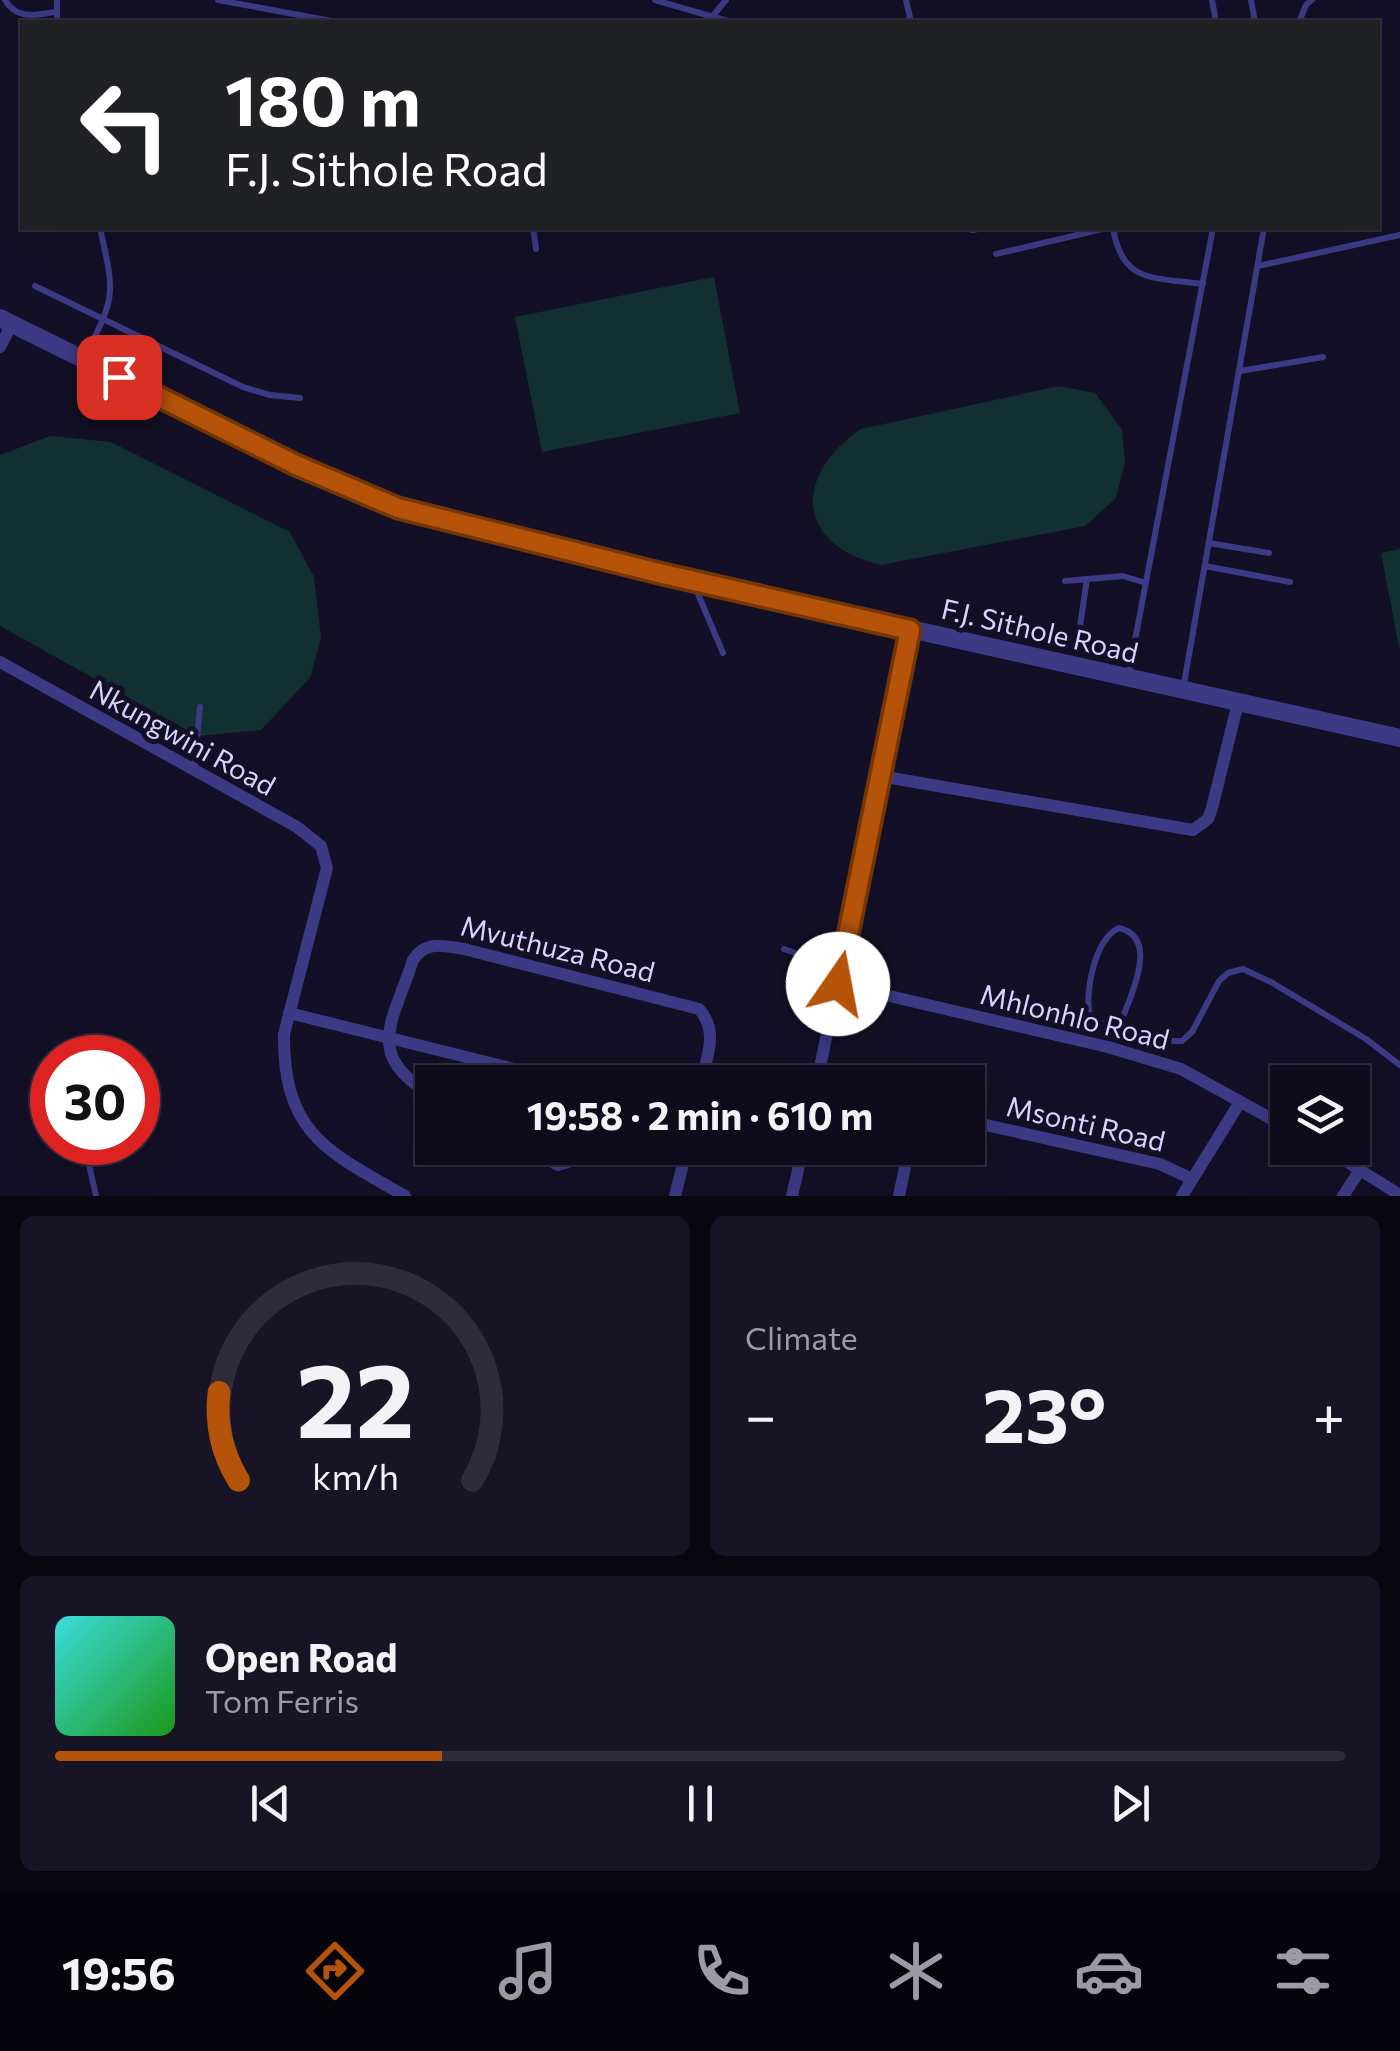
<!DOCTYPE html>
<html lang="en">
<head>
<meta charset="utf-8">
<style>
  body { margin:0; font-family:Commissioner,sans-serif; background:#171425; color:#f1f3f6; height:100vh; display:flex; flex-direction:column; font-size:38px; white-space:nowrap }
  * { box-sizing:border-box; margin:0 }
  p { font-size:32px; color:#9b9ba3 }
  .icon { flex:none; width:55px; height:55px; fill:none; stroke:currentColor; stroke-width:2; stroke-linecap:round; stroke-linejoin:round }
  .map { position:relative; height:1196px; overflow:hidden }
  .side { display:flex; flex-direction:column; gap:20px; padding:20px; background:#08060f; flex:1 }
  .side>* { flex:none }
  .hud { position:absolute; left:20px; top:20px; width:1360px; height:210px; border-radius:0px; box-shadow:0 10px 40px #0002,0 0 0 2px #2e2b3b; background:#202124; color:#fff; overflow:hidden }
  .controls { position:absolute; left:1270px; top:1065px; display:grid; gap:20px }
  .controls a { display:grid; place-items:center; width:100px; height:100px; border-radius:0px; background:#0e0b1c; box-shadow:0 10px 40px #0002,0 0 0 2px #2e2b3b; font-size:50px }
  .speed { position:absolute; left:30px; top:1035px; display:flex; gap:20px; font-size:50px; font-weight:700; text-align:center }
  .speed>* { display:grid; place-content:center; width:130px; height:130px; border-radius:50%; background:#0e0b1c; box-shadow:0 10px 40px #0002,0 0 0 2px #2e2b3b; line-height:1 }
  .speed .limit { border:15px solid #d22; background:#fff; color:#111 }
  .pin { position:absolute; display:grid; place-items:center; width:85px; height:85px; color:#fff; margin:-42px; border-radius:20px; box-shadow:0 5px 15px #0006 }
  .me { position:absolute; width:110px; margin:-55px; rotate:12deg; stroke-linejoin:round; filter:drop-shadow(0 0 8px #0008) }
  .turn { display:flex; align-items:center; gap:35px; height:210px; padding:0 40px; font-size:45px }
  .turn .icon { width:130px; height:130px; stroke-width:2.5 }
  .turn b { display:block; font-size:70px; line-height:85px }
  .big { font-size:75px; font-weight:700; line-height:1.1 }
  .side .card { flex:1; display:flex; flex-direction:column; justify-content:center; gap:15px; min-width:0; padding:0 35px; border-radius:15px; background:#171425 }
  .side .dial { align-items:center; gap:0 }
  .dial svg { height:260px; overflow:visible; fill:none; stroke:#2e2b3b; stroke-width:7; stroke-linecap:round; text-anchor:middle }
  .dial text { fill:#f1f3f6; stroke:none }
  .song { display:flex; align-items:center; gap:30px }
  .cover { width:120px; height:120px; border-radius:15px; background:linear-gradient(135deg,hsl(180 70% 55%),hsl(120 70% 35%)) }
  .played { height:10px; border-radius:5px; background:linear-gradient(90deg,#b45309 30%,#2e2b3b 30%) }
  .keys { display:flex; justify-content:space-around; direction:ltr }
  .heat { display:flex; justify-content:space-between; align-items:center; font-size:55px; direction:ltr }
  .side .tiles { flex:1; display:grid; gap:20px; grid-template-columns:1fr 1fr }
  .card:last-child { grid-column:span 2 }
  .trip { position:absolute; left:415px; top:1065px; width:570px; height:100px; border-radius:0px; background:#0e0b1c; box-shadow:0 10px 40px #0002,0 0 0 2px #2e2b3b; font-weight:700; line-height:100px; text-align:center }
  .tab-bar { display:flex; height:160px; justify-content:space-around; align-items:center; background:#06040b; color:#9b9ba3 }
  .tab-bar .icon { width:70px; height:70px }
  .tab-bar .on { color:#b45309 }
  .tab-bar b { font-size:45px; color:#f1f3f6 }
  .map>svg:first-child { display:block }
  .green { fill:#12302f }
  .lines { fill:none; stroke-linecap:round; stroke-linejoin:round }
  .service { stroke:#3d3a85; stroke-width:6 }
  .minor { stroke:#3d3a85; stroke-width:12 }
  .tertiary { stroke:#3d3a85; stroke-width:18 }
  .route-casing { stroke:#753606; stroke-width:25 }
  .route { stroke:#b45309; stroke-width:18 }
  .labels { text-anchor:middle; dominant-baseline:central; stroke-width:10; stroke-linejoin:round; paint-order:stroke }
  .street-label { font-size:28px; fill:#d9d4ff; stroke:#130f26 }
</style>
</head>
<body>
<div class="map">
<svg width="1400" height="1196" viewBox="0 0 1400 1196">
  <rect width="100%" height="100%" fill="#130f26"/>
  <g class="green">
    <path d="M714,277l26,136 -198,39 -27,-135z"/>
    <path d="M1059,386l36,7 27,37 3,32 -9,36 -31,28 -204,39c-86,-20 -88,-90 -20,-136z"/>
    <path d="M50,436l61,6 179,90 24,45 7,61 -11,40 -49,52 -64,6 -197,-110v-171z"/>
    <path d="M1400,549v103l-19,-99z"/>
  </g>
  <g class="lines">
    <g class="service">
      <path d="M5,0c12,20 29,15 50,12"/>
      <path d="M57,0v22"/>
      <path d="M218,0l119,22"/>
      <path d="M655,0l76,22"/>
      <path d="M906,0l5,22"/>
      <path d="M1212,0l4,22"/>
      <path d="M1251,0l4,22"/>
      <path d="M712,17l14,-17"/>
      <path d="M1299,22l7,-17 6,-5"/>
      <path d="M533,228l3,21"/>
      <path d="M964,228l9,2 10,-2"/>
      <path d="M1113,228c9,56 41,49 90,56"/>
      <path d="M996,254l111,-26"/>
      <path d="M1258,266l142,-31"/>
      <path d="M35,286l208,101 27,8 30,3"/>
      <path d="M84,358c32,-62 31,-63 16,-130"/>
      <path d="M1240,371l83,-14"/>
      <path d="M1209,543l60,10"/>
      <path d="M1205,566l85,16"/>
      <path d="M1065,581l58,-5 23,7"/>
      <path d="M695,587l28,66"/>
      <path d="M1080,626l7,-47"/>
      <path d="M1128,677l85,-449"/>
      <path d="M1183,689l81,-461"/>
      <path d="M194,771l6,-64"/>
      <path d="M784,949l56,20"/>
      <path d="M1119,1027c9,-26 43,-89 0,-99 -24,11 -35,64 -29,88 16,12 71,26 92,25l10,-9 27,-51 9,-8 15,-4 28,13 95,57 34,26"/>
      <path d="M138,1096h5"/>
      <path d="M84,1142l12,54"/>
    </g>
    <g class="minor">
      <path d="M0,347l12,-23"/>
      <path d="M0,662l297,165 24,19 6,22 -43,166c-1,100 44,118 121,162"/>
      <path d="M880,776l313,54 15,-11 4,-11 26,-105"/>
      <path d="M838,984l270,63 73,22 107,59"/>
      <path d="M289,1013l278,69"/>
      <path d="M817,1082l93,-453"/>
      <path d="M432,1095c-69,-40 -39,-73 -19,-135 13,-20 30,-14 51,-11l235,60c20,22 8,48 2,73"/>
      <path d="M968,1121l192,43 32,15"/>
      <path d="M525,1148l33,17 13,-4 12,-13"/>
      <path d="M1325,1148l75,47"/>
      <path d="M675,1196l12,-48"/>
      <path d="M792,1196l11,-48"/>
      <path d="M899,1196l10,-48"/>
      <path d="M1182,1196l58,-94"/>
      <path d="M1343,1196l17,-26"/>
    </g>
    <path class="tertiary" d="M0,318l297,147 101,42 265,67 737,164"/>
  </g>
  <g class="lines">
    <g class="route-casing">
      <path id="route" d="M119,377l177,88 102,43 265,66 247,56 -72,354"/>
    </g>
    <use href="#route" class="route"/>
  </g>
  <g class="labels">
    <g class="street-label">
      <text transform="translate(1040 630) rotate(13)">F.J. Sithole Road</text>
      <text transform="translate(183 737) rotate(29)">Nkungwini Road</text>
      <text transform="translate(558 948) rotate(14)">Mvuthuza Road</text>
      <text transform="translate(1075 1016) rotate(14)">Mhlonhlo Road</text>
      <text transform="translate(1086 1123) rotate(13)">Msonti Road</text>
    </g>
  </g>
</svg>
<div class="controls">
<a><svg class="icon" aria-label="layers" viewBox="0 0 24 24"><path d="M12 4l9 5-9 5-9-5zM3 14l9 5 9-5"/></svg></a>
</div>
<div class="speed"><div class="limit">30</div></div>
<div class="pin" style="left:119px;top:377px;background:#d93025"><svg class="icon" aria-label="arrive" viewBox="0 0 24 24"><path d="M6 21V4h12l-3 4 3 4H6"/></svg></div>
<svg class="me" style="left:838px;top:984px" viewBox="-20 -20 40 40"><circle r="19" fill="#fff"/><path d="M0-13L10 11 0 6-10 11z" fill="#b45309"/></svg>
<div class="trip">19:58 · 2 min · 610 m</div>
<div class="hud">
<div class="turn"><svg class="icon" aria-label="left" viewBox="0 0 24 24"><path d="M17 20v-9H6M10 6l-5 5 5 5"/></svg><div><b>180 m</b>F.J. Sithole Road</div></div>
</div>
</div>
<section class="side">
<div class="tiles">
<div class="card dial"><svg viewBox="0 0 100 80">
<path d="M14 69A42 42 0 1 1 86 69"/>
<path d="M14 69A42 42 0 0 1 8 42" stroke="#b45309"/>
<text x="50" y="56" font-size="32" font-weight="700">22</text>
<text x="50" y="72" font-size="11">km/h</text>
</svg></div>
<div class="card"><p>Climate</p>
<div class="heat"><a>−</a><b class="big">23°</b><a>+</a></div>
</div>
<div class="card">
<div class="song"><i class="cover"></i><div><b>Open Road</b><p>Tom Ferris</p></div></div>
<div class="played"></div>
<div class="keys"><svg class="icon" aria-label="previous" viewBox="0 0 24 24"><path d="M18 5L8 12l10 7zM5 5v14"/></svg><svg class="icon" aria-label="pause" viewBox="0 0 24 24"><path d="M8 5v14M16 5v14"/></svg><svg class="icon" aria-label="next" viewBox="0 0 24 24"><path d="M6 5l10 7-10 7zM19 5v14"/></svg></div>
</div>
</div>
</section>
<nav class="tab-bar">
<b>19:56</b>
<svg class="icon on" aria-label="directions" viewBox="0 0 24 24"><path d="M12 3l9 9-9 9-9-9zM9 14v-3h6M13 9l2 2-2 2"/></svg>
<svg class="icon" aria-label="music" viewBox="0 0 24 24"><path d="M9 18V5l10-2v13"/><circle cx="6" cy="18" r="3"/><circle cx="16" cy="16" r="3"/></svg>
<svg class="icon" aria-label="phone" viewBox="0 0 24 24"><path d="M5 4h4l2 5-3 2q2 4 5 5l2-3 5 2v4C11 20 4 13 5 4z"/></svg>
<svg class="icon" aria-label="climate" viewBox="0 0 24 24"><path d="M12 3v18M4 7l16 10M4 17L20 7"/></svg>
<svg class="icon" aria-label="car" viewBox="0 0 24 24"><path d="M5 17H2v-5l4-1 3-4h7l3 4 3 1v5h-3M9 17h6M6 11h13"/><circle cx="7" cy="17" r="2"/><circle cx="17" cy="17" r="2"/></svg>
<svg class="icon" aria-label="filters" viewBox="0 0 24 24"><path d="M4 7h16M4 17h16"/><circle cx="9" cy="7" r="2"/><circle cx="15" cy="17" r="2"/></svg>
</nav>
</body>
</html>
